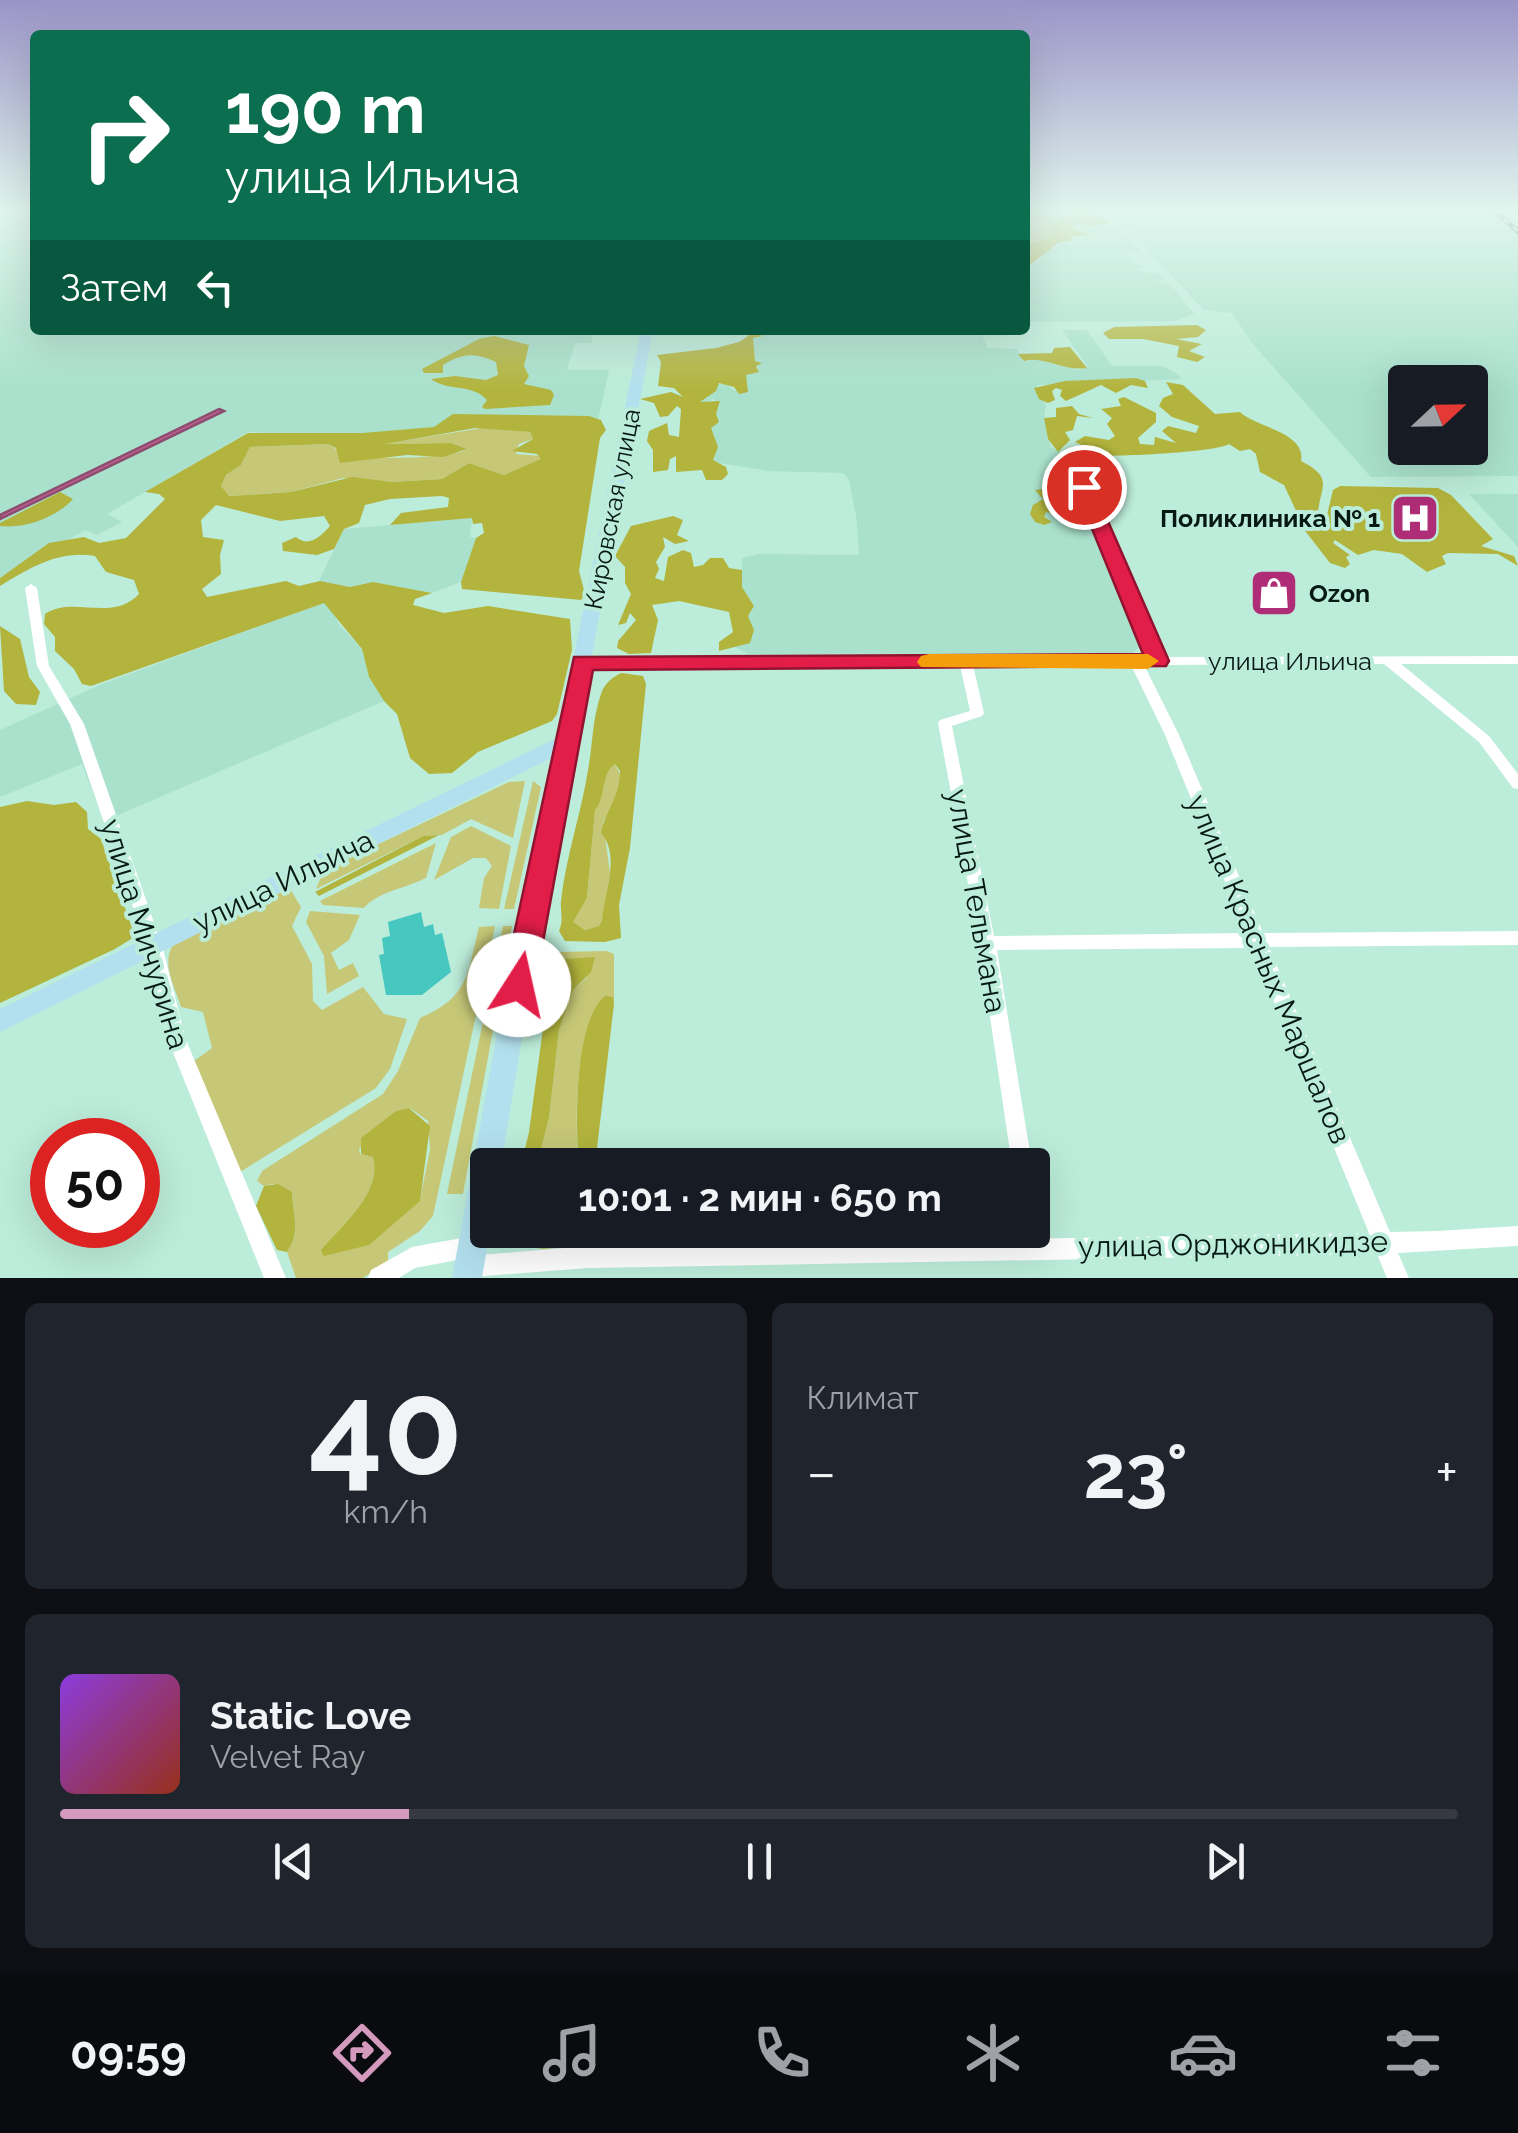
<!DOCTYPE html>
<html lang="ru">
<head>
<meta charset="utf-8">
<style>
  body { margin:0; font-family:Raleway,sans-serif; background:#20242c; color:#f1f3f6; height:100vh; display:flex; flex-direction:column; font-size:38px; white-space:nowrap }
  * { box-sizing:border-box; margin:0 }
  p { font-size:32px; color:#9ea1a6 }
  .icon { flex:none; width:55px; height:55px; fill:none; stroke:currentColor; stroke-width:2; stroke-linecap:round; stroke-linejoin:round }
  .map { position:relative; height:1278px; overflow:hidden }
  .details { display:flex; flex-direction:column; gap:25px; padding:25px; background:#0d0f14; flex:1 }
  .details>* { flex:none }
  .banner { position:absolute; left:30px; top:30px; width:1000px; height:305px; border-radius:10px; box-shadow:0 10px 40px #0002; background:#0b6e4f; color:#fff; overflow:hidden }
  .needle { width:65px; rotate:68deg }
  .buttons { position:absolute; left:1388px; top:365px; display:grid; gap:20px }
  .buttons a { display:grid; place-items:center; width:100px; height:100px; border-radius:10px; background:#171b24; box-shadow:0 10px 40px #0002; font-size:50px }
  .speed { position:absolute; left:30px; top:1118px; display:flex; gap:20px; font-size:50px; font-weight:700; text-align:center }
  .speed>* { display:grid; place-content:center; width:130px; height:130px; border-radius:50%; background:#171b24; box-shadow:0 10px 40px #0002; line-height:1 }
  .speed .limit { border:15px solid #d22; background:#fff; color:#111 }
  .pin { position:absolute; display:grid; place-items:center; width:85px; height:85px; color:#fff; margin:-42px; border:5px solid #fff; border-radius:50%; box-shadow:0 2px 10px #0007 }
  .me { position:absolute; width:110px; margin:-55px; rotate:10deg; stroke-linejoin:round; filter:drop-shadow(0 0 8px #0008) }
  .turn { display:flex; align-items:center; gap:35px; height:210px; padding:0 30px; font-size:45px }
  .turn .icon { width:130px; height:130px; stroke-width:2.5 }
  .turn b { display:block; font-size:70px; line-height:85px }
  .then { display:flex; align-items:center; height:95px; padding:0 30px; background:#0003; gap:20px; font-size:38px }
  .big { font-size:75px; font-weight:700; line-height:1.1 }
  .details .card { flex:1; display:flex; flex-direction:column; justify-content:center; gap:15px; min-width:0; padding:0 35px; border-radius:15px; background:#20242c }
  .details .dial { align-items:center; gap:0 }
  .dial b { font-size:130px; line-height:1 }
  .song { display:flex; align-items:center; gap:30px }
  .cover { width:120px; height:120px; border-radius:15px; background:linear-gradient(135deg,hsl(270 70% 55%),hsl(10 70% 35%)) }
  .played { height:10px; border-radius:5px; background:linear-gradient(90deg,#d39abd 25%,#363941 25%) }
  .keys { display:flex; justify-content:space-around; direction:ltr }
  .heat { display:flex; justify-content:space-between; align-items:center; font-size:55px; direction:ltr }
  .details .tiles { flex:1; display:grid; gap:25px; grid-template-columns:1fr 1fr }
  .card:last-child { grid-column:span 2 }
  .trip { position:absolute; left:470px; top:1148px; width:580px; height:100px; border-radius:10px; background:#171b24; box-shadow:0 10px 40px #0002; font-weight:700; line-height:100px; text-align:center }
  .menu { display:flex; height:160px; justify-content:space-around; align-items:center; background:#090b0e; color:#9ea1a6 }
  .menu .icon { width:70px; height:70px }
  .menu .selected { color:#d39abd }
  .menu b { font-size:45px; color:#f1f3f6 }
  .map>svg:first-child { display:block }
  .built { fill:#a9e1cc; fill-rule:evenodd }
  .green { fill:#c6c877; fill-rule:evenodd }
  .forest { fill:#b2b43d; fill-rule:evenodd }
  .water { fill:#c66395; stroke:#8d4d6e; stroke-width:2.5 }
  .building { fill:#46c7c0 }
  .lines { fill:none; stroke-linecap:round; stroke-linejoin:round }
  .street { fill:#fff; fill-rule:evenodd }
  .secondary { fill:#b3e0ee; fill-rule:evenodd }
  .rail-casing { stroke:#1a2f28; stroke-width:5 }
  .rail { stroke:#bcecda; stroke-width:2.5; stroke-dasharray:6; stroke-linecap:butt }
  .route { fill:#e11d48; stroke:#92132f; stroke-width:2.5 }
  .slow { fill:#f59e0b }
  .labels { text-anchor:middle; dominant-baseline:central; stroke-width:8; stroke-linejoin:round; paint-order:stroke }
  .street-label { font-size:25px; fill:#071913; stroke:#bcecda }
  .poi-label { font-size:25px; font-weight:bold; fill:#071913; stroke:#bcecda; text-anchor:end }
  .near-street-label { font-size:30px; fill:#071913; stroke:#bcecda }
</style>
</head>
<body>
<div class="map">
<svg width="1518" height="1278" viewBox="0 0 1518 1278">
  <rect width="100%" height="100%" fill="#bcecda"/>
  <g class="built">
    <path d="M0,211h35v119h559l-3,13h-16l-8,27h42l-11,50 -248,17 -102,-5 -141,82 15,8 -25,13 -11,-5 -86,47z"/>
    <path d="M1097,211h395l26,23v242l-147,1 -119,-134 -20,-30 -28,-3 -81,-86zM1405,382h65v66h-65z"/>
    <path d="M1074,223l41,2 28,29 -19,-3 12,10 -5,3 14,3 -10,3 18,4 4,-3 10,10 -15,-2 20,7 22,28 -19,7 -150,1v-53l17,-10 3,-8 22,-9 11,-10 -6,-4z"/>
    <path d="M984,330l-1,8 5,10 29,1 6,12 13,-2 43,11 9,-3 -26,-37h25l25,36h51l17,10 1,3 -144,6 9,20 -2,13 4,21 4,9 9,4 13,30 5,3 66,158 -13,10 -384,1 -15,-8 20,-13 -5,-17 6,-10 -12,-19v-29l17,-4 100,1 -2,-34 -8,-41 -6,-7 -75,-2 -55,-9 4,-17 -7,-17 10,-25 -7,-4 -6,5 -7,-2 16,-18h10l9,7 11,-16 13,-4 -3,-6 6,-2 -7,-2 -2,-23h10l-2,-4z"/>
    <path d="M1469,494h49v53z"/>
    <path d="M472,518l-2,19 6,1 -15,44 -29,11 -59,-11 -22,5 -32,-6 25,-52z"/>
    <path d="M323,603l7,3 10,20 22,23 7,28 15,24 -280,120 -22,-57 -82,33v-67l102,-46z"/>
  </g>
  <g class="green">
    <path d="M1025,211l44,2 -16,11v12l-25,8 3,5 -6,8z"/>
    <path d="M482,428l48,4 3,7 -14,5 -3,10 26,2 -1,4 -37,15 -35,-12 -27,16 -50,3 -49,-4 -52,14 -63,4 -7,-10 5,-11 15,-10 9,-18 78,-3c5,2 8,6 12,8 18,9 113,7 127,-3l-16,-6 -67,1z"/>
    <path d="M615,764l6,12 -3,20 -15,26 7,51 -8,47 -3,6 -14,4 -13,-8 15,-24 8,-89c11,-14 5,-35 20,-45z"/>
    <path d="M525,781l-12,57 -42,-19 -29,16 -19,1 -107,53 8,-19 185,-88z"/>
    <path d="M533,781l8,6 -27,122h-10z"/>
    <path d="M471,826l40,20 -12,63 -20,-1 5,-30 8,-12 -6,-8h-13l-39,22 17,-43z"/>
    <path d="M436,843l-10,35c-20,10 -49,14 -62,30l-41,-3 -3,-4z"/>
    <path d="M289,887l12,20 -9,19 20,38 1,37 9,9 41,-23 21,27 23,5 -17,50 -14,19 -136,84 -46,-111 18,-13 -9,-36 -22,-5c-6,-20 -20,-43 -8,-62z"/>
    <path d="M310,911l50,4 -11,25 -18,13 8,17 14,-7 6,13 -32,18 -3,-38 -18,-34z"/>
    <path d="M495,926l-62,290 -13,15 -32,21v9l-25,17h-67l-9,-26c14,-19 6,-37 5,-60l-19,-8 -9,2 -7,-5 5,-10 121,-77 15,-23 22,-53c49,-21 47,-43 59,-91zM410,1108l18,13 2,28 -10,51 -59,47 -34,-3c21,-20 54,-55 46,-87l-13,-3 -1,-5 37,-38z"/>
    <path d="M503,926h9l-49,268h-16z"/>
    <path d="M607,951l7,3v50l-2,-7c-38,25 -38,124 -33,168h-42l12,-47 10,-88 14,-40 13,-12 8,-20 -31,1 -13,18 4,-21 6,-4z"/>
  </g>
  <g class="forest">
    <path d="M1066,211h20l25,12 -20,3 -17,-3 -1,6 17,6 -20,1 3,4 -15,3 -33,26v-12l6,-8 -4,-4 26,-9v-12l16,-11z"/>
    <path d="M1197,325l9,5 -8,7 -22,2 26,5 -13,7 16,6 -8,5 -20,-5 2,-11 -36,-7h-34l-6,-6 11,-6z"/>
    <path d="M751,334l13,2 -11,2 2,23 7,2 -6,3 3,6 -13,3 2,17 -9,2 -5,-7 -15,-4 -3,8 -16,11 20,-1 -4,13 3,8 -8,6 7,19 -5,13 13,7 2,7 -6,6h-16l-4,-10 -26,2v-16l-6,3 -2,11 -15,2v-22l-6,-9 2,-10 18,-8 2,12 10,2 2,-28 -4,-3 -9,10 -8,1 -6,-14 -14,-4 31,-7 12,5 -9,-9 -16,-2 3,-24 -4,-7 59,-7 23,-6z"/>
    <path d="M494,336l35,9 -5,21 5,10 -5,8 27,6 3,5 -4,10 -65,4 -3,-2 5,-7c-15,-17 -38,-8 -56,-21l24,-3 31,4 12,-5 -2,-13c-21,-10 -34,-9 -53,3v8h-19l-2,-4 57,-30z"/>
    <path d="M1070,347l17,21c-23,4 -43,-13 -63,-7l-6,-7 34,-1 2,-5z"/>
    <path d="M1136,378l9,3 3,7 -17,-3 -15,8 -15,-8 -35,16 -6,-5 2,-6 -6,-2 -4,3 3,9 -7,3 -9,-4 -5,-11 31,-7z"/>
    <path d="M1166,382l17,3 32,29 25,-2c17,16 66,20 61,49 35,18 18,26 17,54h9l6,-25 7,-4 98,2 13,7 42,44 -12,7 33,10 4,10 -20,-12 -50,-1 -6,3 4,8 -19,8 -25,-18 -28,-4 -16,5 -23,-15 -2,3 17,12 -4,2 4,7 -5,4 -15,-5 -24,-31 -22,-47 -24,-13 -4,-18 -6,-5 -10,2 -11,-7c-12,9 -143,15 -157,10l14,-7 -11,-5 10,-6 24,4 6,-4 -8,-12 5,-6 -11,-9 20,-3 -3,-7 6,-2 32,16v9l-18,16 2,6 14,1 1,-8 21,6 -14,-12 6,-5 28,7 3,-7 -27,-9 -13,-11 4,-8 10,-4z"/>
    <path d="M1072,406l7,8 14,4 -16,-2 -4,14 -8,2 5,8 -12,12 -10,-13 -4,-21 12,-1v-9z"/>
    <path d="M453,414l136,2 12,4 5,10 -6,8 -21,133 6,23 -4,6 -119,-11 -1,-7 15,-44 8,-5 -2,-10 -9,1 -1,-6 -82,7 11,-12 47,-6 1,-9 -7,-2 -52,3 -25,6 -6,18 -15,6 -10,20 -17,6 -34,-4 -1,-8 14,-6c13,11 25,-1 34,-11l-6,-10 -44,5 -64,-16 -15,15 2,17 21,3 -4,15 1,19 -19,15 5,8 79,-16 13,5 21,-5 30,6 23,-5 59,11 -17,6 -2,6 31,8 44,-7 82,13 2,31 -15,64 -5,7 -74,31 -26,21 -23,1 -19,-16 -13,-44 -13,-13 -15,-24 -7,-28 -38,-46 -233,83 -9,-2 -8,-15 -19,-18v-14l-11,-13 1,-10c28,-19 67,9 94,-20l-5,-14 -28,-8 -11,-16c-37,-6 -65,12 -95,30v-8l49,-35 35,-6 15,6 27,-5 39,-39 -6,-5 -14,-2 103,-59h115l71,-6zM475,428l55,4 3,7 -21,12 25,3 4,5 -37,16 -35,-12 -27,16 -50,3 -40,-5 -61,15 -62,4 -8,-10 5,-11 15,-10 9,-18 78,-3 8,4 4,15 67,-8 36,2 24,-8 -16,-6 -66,1z"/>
    <path d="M1050,488l10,9 12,-1 9,10 9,3 3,8 -12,3 -35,-8 -2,5 8,5 -8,3 -9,-3 -5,-8 3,-9 10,-6 -8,-9z"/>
    <path d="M60,492l13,7c-16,18 -48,30 -73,27v-3z"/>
    <path d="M673,516l10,4 -6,15 12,6 -14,3 -12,-7 2,10 -9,15 3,7 -4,9 9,3 4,-24 15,-7 8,3 3,14 9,-2 7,-7h13l6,10 13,2v17l12,19 -6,10 6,14 -4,13 -31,8v-9l14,-10 -4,-20 -50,-11 -27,4 6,15 -7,33 -22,1 -12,-6 1,-7 18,-21 -6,-7 -4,10 -8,2 13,-31 -6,-11v-16l-10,-11 16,-30z"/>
    <path d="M0,626l20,13 9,38 11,15 -4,13 -20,-1 -12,-13z"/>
    <path d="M622,673l21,3 3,8 -16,164 -11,57 2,33 -16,4 -40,-1 -6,-10c5,-12 1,-18 2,-30 5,-45 20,-87 27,-131 5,-27 4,-50 13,-76 3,-10 12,-18 21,-21zM615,764l5,7c0,26 -14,38 -19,62 20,23 3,60 1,87l-3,6 -14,4 -12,-8 14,-24 8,-88c12,-15 5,-35 20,-46z"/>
    <path d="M27,801l27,4 22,-3 11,10 1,17 13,10 31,89 -1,11 -16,10 -115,54v-196z"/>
    <path d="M439,835l-120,61 -4,-4 108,-56z"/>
    <path d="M595,957l-4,15 -18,18 -14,40 -10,88 -12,47h-16l8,-33 21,-155 13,-18z"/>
    <path d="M605,996l8,1 1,7 -19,161h-16c-4,-39 -5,-144 26,-169z"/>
    <path d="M409,1108l21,18 -10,75 -51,44 -45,11 -3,-6c21,-24 61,-57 52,-93l-12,-3v-16l35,-27z"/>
    <path d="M278,1184l14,8c1,23 9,41 -5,60l-10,-2 -21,-44 8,-20z"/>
    <path d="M513,1230h69l-9,13c-25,8 -45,11 -60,-13z"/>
  </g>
  <path class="water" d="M219,409l5,2 -224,108v-4z"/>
  <path class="building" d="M421,912l3,15 9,-3 2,11 7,-2 9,39 -29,23h-36l-7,-40 5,-1 -2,-16 8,-2 -2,-14z"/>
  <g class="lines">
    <g class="street">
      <path d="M1084,484l5,3 74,170 355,-1v8h-117l88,72 29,38v15l-5,-1 -34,-46 -95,-78 -240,1 35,70 84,198 255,-2v14l-249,2 121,285 47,-1 81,-5v20l-120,7 11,25h-22l-10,-24 -789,14 -117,9 -8,-3 -3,-8 3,-7 -48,9 -16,10h-31l3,-8 41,-23 61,-11 7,4 4,7 -4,8 108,-9 781,-13 -117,-285 -255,2 35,215h-20l-33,-222 -41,-220 2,-3 30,-9 -10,-46 -378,1 -6,-4 6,-4 568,-1 -71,-170zM973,665h158l34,70 81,198 -252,3 -42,-210 30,-10 2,-3z"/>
      <path d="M31,584l6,4 12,78 35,58 78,221 24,95 100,238h-22l-96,-238 -22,-95 -76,-221 -33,-58 -12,-78z"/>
    </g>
    <path class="secondary" d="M641,330h12l-116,617 -36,218h-13v65h2l-8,48h-30l61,-331 40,-190 -553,275v-23l557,-271z"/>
    <g class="rail-casing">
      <path id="rail" d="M1495,211l23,20"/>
    </g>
    <use href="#rail" class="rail"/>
  </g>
  <linearGradient id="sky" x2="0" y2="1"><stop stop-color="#9a94c7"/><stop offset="0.54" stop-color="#e1f6ee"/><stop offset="1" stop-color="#e1f6ee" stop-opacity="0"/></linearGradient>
  <rect width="1518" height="390" fill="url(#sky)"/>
  <path class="route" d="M1084,481l9,6 76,174 -3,5 -573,4 -58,315 -5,10 -11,4 -11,-4 -5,-10 71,-328 569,-3 -68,-167z"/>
  <path class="slow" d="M929,654h219l11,7 -11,8 -227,-2 -4,-5 4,-6z"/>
  <defs>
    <g id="hospital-square" transform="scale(2.5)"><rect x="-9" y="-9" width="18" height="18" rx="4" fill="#af2d77" stroke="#bcecda"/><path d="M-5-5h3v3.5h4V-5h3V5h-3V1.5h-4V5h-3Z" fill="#fff"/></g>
    <g id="shop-square" transform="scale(2.5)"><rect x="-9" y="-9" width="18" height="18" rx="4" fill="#af2d77" stroke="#bcecda"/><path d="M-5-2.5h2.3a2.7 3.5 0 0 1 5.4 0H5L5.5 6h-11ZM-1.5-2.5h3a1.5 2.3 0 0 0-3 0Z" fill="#fff"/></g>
  </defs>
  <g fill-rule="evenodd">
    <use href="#hospital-square" x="1415" y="518"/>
    <use href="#shop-square" x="1274" y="593"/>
  </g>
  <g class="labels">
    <g class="street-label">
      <text transform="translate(612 509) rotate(-79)">Кировская улица</text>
      <text x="1290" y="661">улица Ильича</text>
    </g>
    <g class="poi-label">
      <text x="1380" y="518">Поликлиника № 1</text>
      <text x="1309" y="593" text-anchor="start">Ozon</text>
    </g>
    <g class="near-street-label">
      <text transform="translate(283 881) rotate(-26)">улица Ильича</text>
      <text transform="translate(977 901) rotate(80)">улица Тельмана</text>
      <text transform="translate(145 934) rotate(73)">улица Мичурина</text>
      <text transform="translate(1269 969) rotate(67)">улица Красных Маршалов</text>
      <text transform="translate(1233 1244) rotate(-1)">улица Орджоникидзе</text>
    </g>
  </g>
</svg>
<div class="buttons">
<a><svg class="needle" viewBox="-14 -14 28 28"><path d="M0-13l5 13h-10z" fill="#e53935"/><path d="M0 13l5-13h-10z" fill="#9ea1a6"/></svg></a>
</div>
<div class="speed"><div class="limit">50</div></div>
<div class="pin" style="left:1084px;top:487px;background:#d93025"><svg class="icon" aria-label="arrive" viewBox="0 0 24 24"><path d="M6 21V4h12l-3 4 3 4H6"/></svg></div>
<svg class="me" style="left:519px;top:985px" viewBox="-20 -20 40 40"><circle r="19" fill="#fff"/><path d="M0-13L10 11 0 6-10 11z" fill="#e11d48"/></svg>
<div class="trip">10:01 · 2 мин · 650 m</div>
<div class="banner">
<div class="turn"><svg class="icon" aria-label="right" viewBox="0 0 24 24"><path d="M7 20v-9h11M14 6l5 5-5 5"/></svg><div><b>190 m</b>улица Ильича</div></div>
<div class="then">Затем<svg class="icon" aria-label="left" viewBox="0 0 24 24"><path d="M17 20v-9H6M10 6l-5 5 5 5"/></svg></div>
</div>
</div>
<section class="details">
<div class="tiles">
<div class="card dial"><b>40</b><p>km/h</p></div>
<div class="card"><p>Климат</p>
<div class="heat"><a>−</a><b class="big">23°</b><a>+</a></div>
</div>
<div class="card">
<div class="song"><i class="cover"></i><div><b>Static Love</b><p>Velvet Ray</p></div></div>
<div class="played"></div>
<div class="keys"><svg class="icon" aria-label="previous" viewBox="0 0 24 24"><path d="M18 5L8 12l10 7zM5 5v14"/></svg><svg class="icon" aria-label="pause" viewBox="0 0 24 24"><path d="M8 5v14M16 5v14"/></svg><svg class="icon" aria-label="next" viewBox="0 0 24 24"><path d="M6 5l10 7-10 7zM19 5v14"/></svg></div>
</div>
</div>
</section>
<nav class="menu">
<b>09:59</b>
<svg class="icon selected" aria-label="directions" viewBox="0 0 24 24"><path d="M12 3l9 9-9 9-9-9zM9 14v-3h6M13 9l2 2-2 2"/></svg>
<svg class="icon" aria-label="music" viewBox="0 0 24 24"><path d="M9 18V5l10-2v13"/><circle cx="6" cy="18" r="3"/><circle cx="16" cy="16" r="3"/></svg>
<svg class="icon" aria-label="phone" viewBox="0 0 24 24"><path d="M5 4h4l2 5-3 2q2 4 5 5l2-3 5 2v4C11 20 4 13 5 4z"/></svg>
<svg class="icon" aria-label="climate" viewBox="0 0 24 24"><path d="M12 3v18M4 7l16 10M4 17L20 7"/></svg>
<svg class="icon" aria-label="car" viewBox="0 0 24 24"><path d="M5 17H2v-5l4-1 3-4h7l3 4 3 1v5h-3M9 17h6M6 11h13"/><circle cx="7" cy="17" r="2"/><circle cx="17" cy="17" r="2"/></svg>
<svg class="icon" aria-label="filters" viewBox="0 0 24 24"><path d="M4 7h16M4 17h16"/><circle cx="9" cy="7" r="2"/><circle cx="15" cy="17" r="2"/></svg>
</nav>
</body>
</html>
